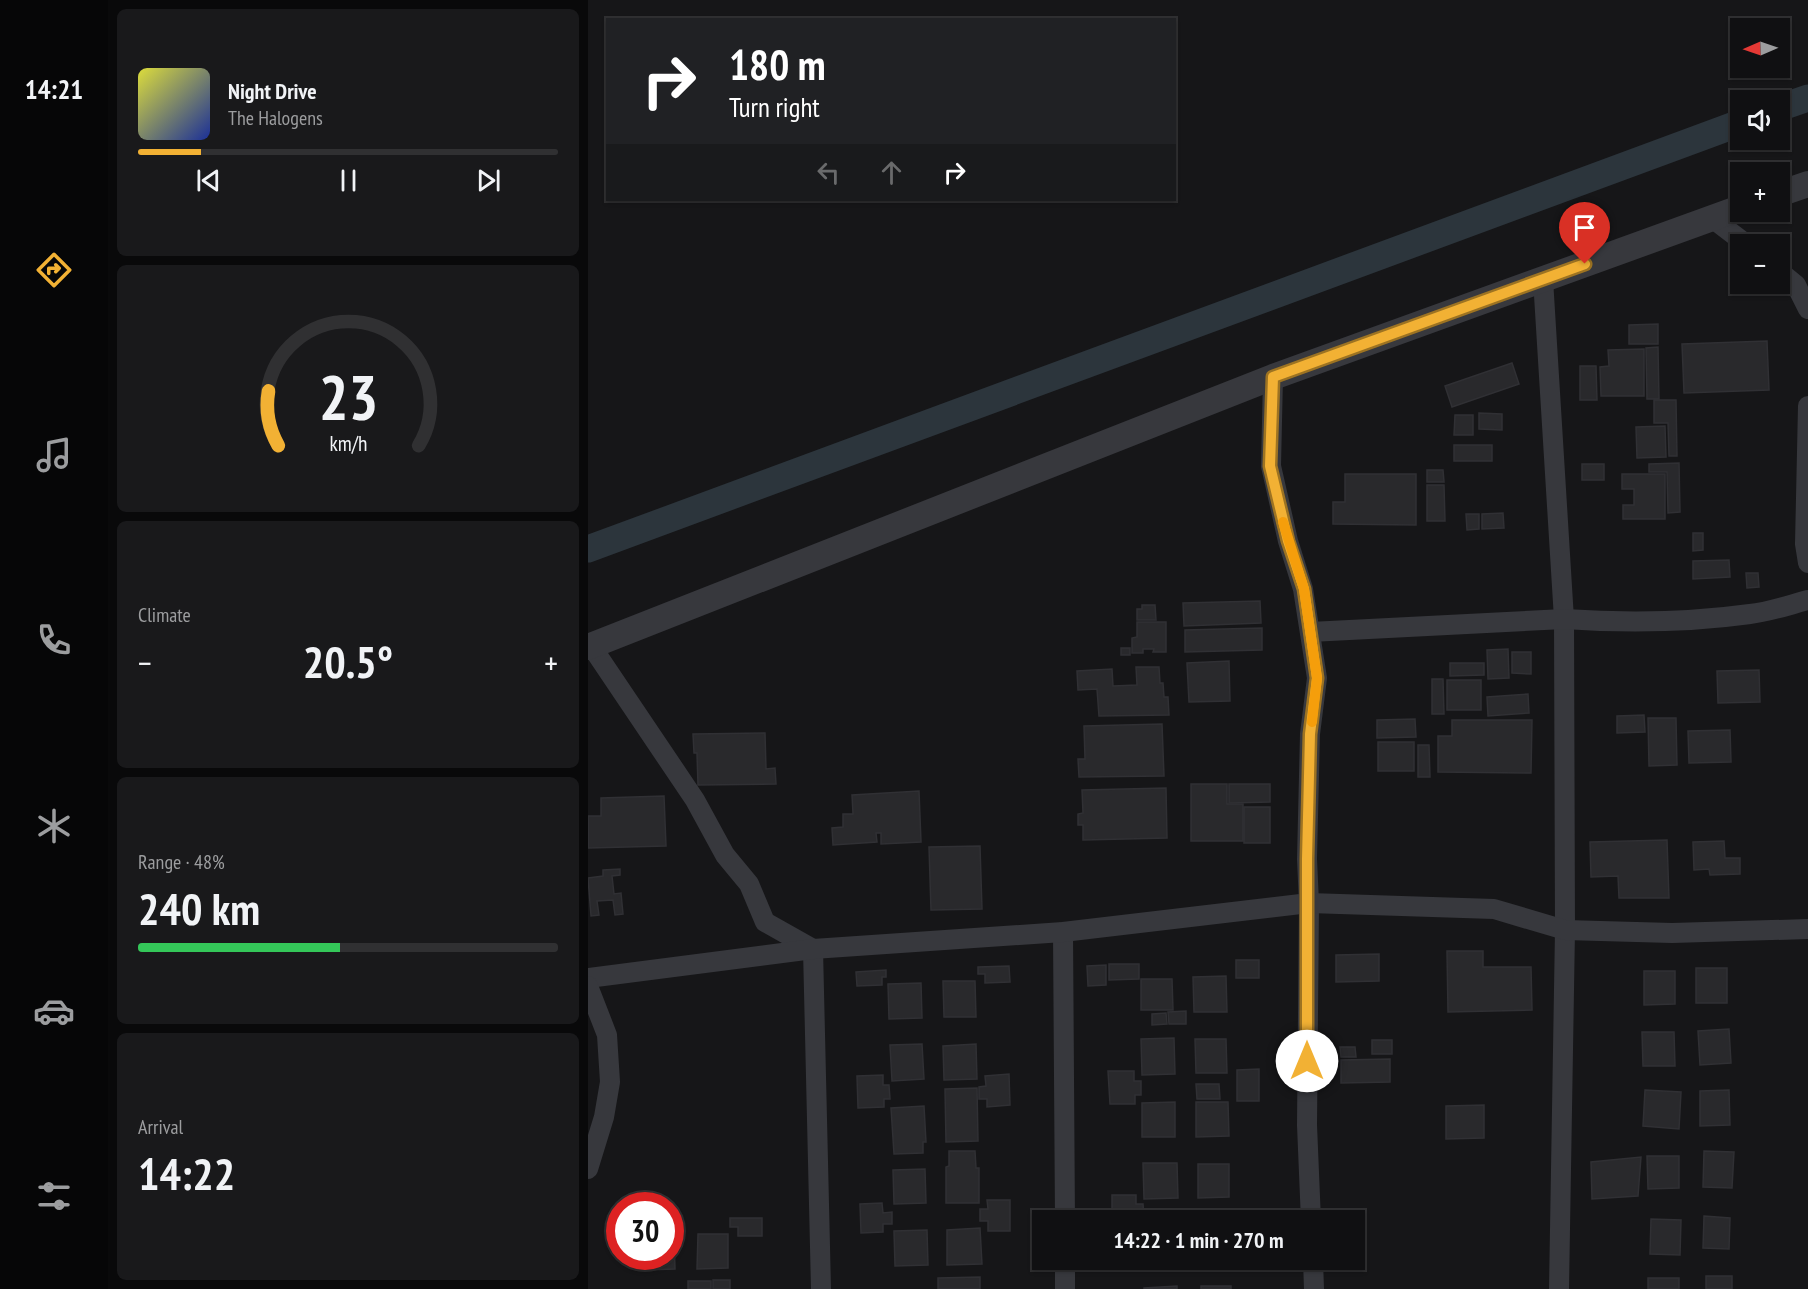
<!DOCTYPE html>
<html lang="en">
<head>
<meta charset="utf-8">
<style>
  body { margin:0; font-family:"PT Sans Narrow",sans-serif; background:#19191b; color:#f1f3f6; height:100vh; display:flex; flex-direction:column; font-size:22px; white-space:nowrap }
  * { box-sizing:border-box; margin:0 }
  p { font-size:20px; color:#9c9d9f }
  .icon { flex:none; width:33px; height:33px; fill:none; stroke:currentColor; stroke-width:2; stroke-linecap:round; stroke-linejoin:round }
  .map { position:relative; flex:1; overflow:hidden }
  .panel { display:flex; flex-direction:column; gap:9px; padding:9px; background:#09090a; width:480px }
  .panel>* { flex:none }
  .top-card { position:absolute; left:18px; top:18px; width:570px; height:183px; border-radius:0px; box-shadow:0 2px 4px #0004,0 0 0 2px #303032; background:#202124; color:#fff; overflow:hidden }
  .needle { width:39px; rotate:268deg }
  .buttons { position:absolute; left:1142px; top:18px; display:grid; gap:12px }
  .buttons a { display:grid; place-items:center; width:60px; height:60px; border-radius:0px; background:#101012; box-shadow:0 2px 4px #0004,0 0 0 2px #303032; font-size:30px }
  .speed { position:absolute; left:18px; top:1192px; display:flex; gap:12px; font-size:30px; font-weight:700; text-align:center }
  .speed>* { display:grid; place-content:center; width:78px; height:78px; border-radius:50%; background:#101012; box-shadow:0 2px 4px #0004,0 0 0 2px #303032; line-height:1 }
  .speed .limit { border:9px solid #d22; background:#fff; color:#111 }
  .pin { position:absolute; display:grid; place-items:center; width:51px; height:51px; color:#fff; margin:-62px -26px; border-radius:50% 50% 50% 0; rotate:-45deg; box-shadow:0 0 6px #0007 }
  .pin .icon { rotate:45deg }
  .me { position:absolute; width:66px; margin:-33px; rotate:0deg; stroke-linejoin:round; filter:drop-shadow(0 0 4px #0008) }
  .turn { display:flex; align-items:center; gap:21px; height:126px; padding:0 24px; font-size:27px }
  .turn .icon { width:78px; height:78px; stroke-width:2.5 }
  .turn b { display:block; font-size:42px; line-height:51px }
  .lanes { display:flex; align-items:center; height:57px; padding:0 24px; background:#0003; justify-content:center; gap:30px; direction:ltr }
  .lanes .off { opacity:.35 }
  .big { font-size:45px; font-weight:800; line-height:1.1 }
  .panel .card { flex:1; display:flex; flex-direction:column; justify-content:center; gap:9px; min-width:0; padding:0 21px; border-radius:9px; background:#19191b }
  .panel .dial { align-items:center; gap:0 }
  .dial svg { height:156px; overflow:visible; fill:none; stroke:#303032; stroke-width:7; stroke-linecap:round; text-anchor:middle }
  .dial text { fill:#f1f3f6; stroke:none }
  .song { display:flex; align-items:center; gap:18px }
  .cover { width:72px; height:72px; border-radius:9px; background:linear-gradient(135deg,hsl(60 70% 55%),hsl(230 70% 35%)) }
  .played { height:6px; border-radius:3px; background:linear-gradient(90deg,#f2b134 15%,#303032 15%) }
  .keys { display:flex; justify-content:space-around; direction:ltr }
  .heat { display:flex; justify-content:space-between; align-items:center; font-size:33px; direction:ltr }
  .charge { height:9px; border-radius:4px; background:linear-gradient(90deg,#34c759 48%,#303032 0) }
  .trip { position:absolute; left:444px; top:1210px; width:333px; height:60px; border-radius:0px; background:#101012; box-shadow:0 2px 4px #0004,0 0 0 2px #303032; font-weight:800; line-height:60px; text-align:center }
  main { display:flex; flex:1; min-height:0 }
  .menu { display:flex; flex-direction:column; width:108px; justify-content:space-around; align-items:center; background:#060607; color:#9c9d9f }
  .menu .icon { width:42px; height:42px }
  .menu .on { color:#f2b134 }
  .menu b { font-size:27px; color:#f1f3f6 }
  .map>svg:first-child { display:block }
  .lines { fill:none; stroke-linecap:round; stroke-linejoin:round }
  .canal { stroke:#2c353c; stroke-width:27 }
  .building { fill:#29292c; stroke:#303034; stroke-width:1.5 }
  .minor { stroke:#37383d; stroke-width:20 }
  .tertiary { stroke:#37383d; stroke-width:26 }
  .route-casing { stroke:#9d7322; stroke-width:15 }
  .route { stroke:#f2b134; stroke-width:10 }
  .slow { stroke:#f59e0b; stroke-width:10 }
</style>
</head>
<body>
<main>
<nav class="menu">
<b>14:21</b>
<svg class="icon on" aria-label="directions" viewBox="0 0 24 24"><path d="M12 3l9 9-9 9-9-9zM9 14v-3h6M13 9l2 2-2 2"/></svg>
<svg class="icon" aria-label="music" viewBox="0 0 24 24"><path d="M9 18V5l10-2v13"/><circle cx="6" cy="18" r="3"/><circle cx="16" cy="16" r="3"/></svg>
<svg class="icon" aria-label="phone" viewBox="0 0 24 24"><path d="M5 4h4l2 5-3 2q2 4 5 5l2-3 5 2v4C11 20 4 13 5 4z"/></svg>
<svg class="icon" aria-label="climate" viewBox="0 0 24 24"><path d="M12 3v18M4 7l16 10M4 17L20 7"/></svg>
<svg class="icon" aria-label="car" viewBox="0 0 24 24"><path d="M5 17H2v-5l4-1 3-4h7l3 4 3 1v5h-3M9 17h6M6 11h13"/><circle cx="7" cy="17" r="2"/><circle cx="17" cy="17" r="2"/></svg>
<svg class="icon" aria-label="filters" viewBox="0 0 24 24"><path d="M4 7h16M4 17h16"/><circle cx="9" cy="7" r="2"/><circle cx="15" cy="17" r="2"/></svg>
</nav>
<section class="panel">
<div class="card">
<div class="song"><i class="cover"></i><div><b>Night Drive</b><p>The Halogens</p></div></div>
<div class="played"></div>
<div class="keys"><svg class="icon" aria-label="previous" viewBox="0 0 24 24"><path d="M18 5L8 12l10 7zM5 5v14"/></svg><svg class="icon" aria-label="pause" viewBox="0 0 24 24"><path d="M8 5v14M16 5v14"/></svg><svg class="icon" aria-label="next" viewBox="0 0 24 24"><path d="M6 5l10 7-10 7zM19 5v14"/></svg></div>
</div>
<div class="card dial"><svg viewBox="0 0 100 80">
<path d="M14 69A42 42 0 1 1 86 69"/>
<path d="M14 69A42 42 0 0 1 9 41" stroke="#f2b134"/>
<text x="50" y="56" font-size="32" font-weight="700">23</text>
<text x="50" y="72" font-size="11">km/h</text>
</svg></div>
<div class="card"><p>Climate</p>
<div class="heat"><a>−</a><b class="big">20.5°</b><a>+</a></div>
</div>
<div class="card"><p>Range · 48%</p><b class="big">240 km</b><div class="charge"></div></div>
<div class="card"><p>Arrival</p><b class="big">14:22</b></div>
</section>
<div class="map">
<svg width="1220" height="1289" viewBox="0 0 1220 1289">
  <rect width="100%" height="100%" fill="#161618"/>
  <g class="lines">
    <g class="canal">
      <path d="M1191,108l29,-10"/>
      <path d="M0,549l1152,-426"/>
    </g>
  </g>
  <g class="building">
    <path d="M1070,324v20h-29v-19z"/>
    <path d="M1179,341l2,49 -85,3 -2,-49z"/>
    <path d="M1070,347l1,52h-12l-1,-51z"/>
    <path d="M1056,349v47h-43l-1,-29 9,-1 -1,-16z"/>
    <path d="M924,363l7,21 -67,23 -7,-21z"/>
    <path d="M992,366h16l1,34h-17z"/>
    <path d="M1066,400h22l1,56h-8l-1,-33h-14z"/>
    <path d="M891,413l23,1v16l-23,-1z"/>
    <path d="M867,415h18v20h-19z"/>
    <path d="M1077,426l1,31 -29,1 -1,-31z"/>
    <rect x="866" y="445" width="38" height="16"/>
    <path d="M1091,463l1,49 -12,1 -1,-41h-18v-8z"/>
    <rect x="994" y="464" width="22" height="16"/>
    <path d="M839,470h16l1,12h-17z"/>
    <path d="M757,474h71v51l-83,-1v-22h12z"/>
    <path d="M1034,474h43v45h-42v-14h11v-16h-12z"/>
    <path d="M839,485h17l1,36h-18z"/>
    <path d="M915,513l1,15 -22,1v-15z"/>
    <path d="M878,514h13v15l-12,1z"/>
    <path d="M1105,533h10v17l-10,1z"/>
    <path d="M1141,560l1,17 -37,2v-18z"/>
    <path d="M1158,573h12l1,14 -12,1z"/>
    <path d="M672,601l1,22 -77,3 -1,-23z"/>
    <path d="M554,605h13l1,15h-19v-11h5z"/>
    <path d="M549,622h29v30h-13l1,-3h-11v4h-11v-15l5,-1z"/>
    <path d="M674,628v22l-77,2v-22z"/>
    <rect x="533" y="648" width="9" height="7"/>
    <path d="M920,649l1,29 -21,1 -1,-29z"/>
    <path d="M924,652h19v22l-19,-1z"/>
    <path d="M641,661l1,40 -41,1 -2,-39z"/>
    <path d="M862,663h34v12l-34,1z"/>
    <path d="M548,667h23l1,16h3l1,14h4l1,18 -70,1 -2,-27 -19,1 -1,-19 35,-2 1,17 24,-1z"/>
    <path d="M1171,670l1,32 -42,1 -1,-32z"/>
    <path d="M844,679h11l1,35h-12z"/>
    <rect x="859" y="680" width="34" height="30"/>
    <path d="M940,694l1,19 -41,3 -1,-19z"/>
    <path d="M1056,715l1,17 -28,1v-17z"/>
    <path d="M1060,718h28l1,47 -28,1z"/>
    <path d="M827,719l1,18 -39,1v-18z"/>
    <path d="M864,720h80l-1,53 -93,-1v-36h14z"/>
    <path d="M574,724l2,52 -85,1 -1,-18h7l-1,-33z"/>
    <path d="M1142,730l1,32 -42,1 -1,-32z"/>
    <path d="M177,733l1,36 9,-1 1,16 -78,1 -1,-32h-3l-1,-19z"/>
    <rect x="790" y="742" width="36" height="29"/>
    <path d="M830,745h11l1,32h-12z"/>
    <path d="M603,784h36v20h16v37h-52z"/>
    <path d="M641,784h41v18l-41,1z"/>
    <path d="M578,788l1,50 -84,2v-15h-5v-11l5,-1 -1,-23z"/>
    <path d="M331,791l2,51 -40,2v-11h-5l1,9 -44,3 -1,-17 11,-1v-13h10l-1,-19z"/>
    <path d="M76,796l2,50 -78,2v-32h13v-18z"/>
    <rect x="656" y="807" width="26" height="36"/>
    <path d="M1079,840l2,58h-50l-1,-22 -27,1 -1,-35z"/>
    <path d="M1136,841l1,17h15v16l-30,1 -1,-6 -15,1 -1,-28z"/>
    <path d="M392,846l2,63 -51,1 -2,-63z"/>
    <path d="M32,869v6l-8,1 2,18 7,-1 2,21 -8,1 -2,-15 -16,1 2,14 -8,1 -3,-38 15,-2v-6z"/>
    <path d="M859,951h36v16h48l1,43 -84,2z"/>
    <path d="M791,954v27l-43,1v-27z"/>
    <rect x="648" y="960" width="23" height="18"/>
    <path d="M521,964h30v15l-30,1z"/>
    <path d="M518,965v20l-18,1 -1,-20z"/>
    <path d="M421,966l1,16 -25,1v-9h-7v-7z"/>
    <rect x="1108" y="968" width="31" height="35"/>
    <path d="M298,970v7h-4v8l-25,1 -1,-14z"/>
    <path d="M1056,971h31v33l-31,1z"/>
    <path d="M638,976l1,36h-33l-1,-35z"/>
    <path d="M553,979h31l1,31h-32z"/>
    <path d="M355,981h32l1,36h-32z"/>
    <path d="M333,983l1,35 -33,1 -1,-35z"/>
    <path d="M598,1011v13h-17l-1,-12z"/>
    <path d="M578,1013l1,11 -15,1v-11z"/>
    <path d="M1141,1029l2,34 -31,2 -2,-34z"/>
    <path d="M1054,1032h32l1,34h-32z"/>
    <path d="M586,1038l1,36 -33,1 -1,-36z"/>
    <path d="M607,1039h31l1,34h-31z"/>
    <rect x="784" y="1040" width="20" height="14"/>
    <path d="M334,1044l2,35 -32,2 -2,-36z"/>
    <path d="M388,1044l1,35 -33,1 -1,-34z"/>
    <path d="M752,1047h15l1,10h-15z"/>
    <path d="M802,1059v23l-49,1v-23z"/>
    <path d="M671,1069v32h-22v-31z"/>
    <path d="M520,1071h26v10h7v14h-6v9h-25z"/>
    <path d="M421,1074l1,31 -23,2v-8h-8v-12l7,-1 -1,-10z"/>
    <path d="M295,1075v10h6l1,14h-6v8l-26,1 -1,-32z"/>
    <path d="M608,1084h23l1,15h-23z"/>
    <path d="M389,1088l1,53 -32,1 -1,-53z"/>
    <path d="M1057,1090l36,2 -2,37 -36,-3z"/>
    <path d="M1141,1090l1,35 -30,1v-35z"/>
    <path d="M587,1102v35h-33v-34z"/>
    <path d="M608,1102h32l1,34 -33,1z"/>
    <path d="M896,1105v33l-38,1v-33z"/>
    <path d="M336,1106l2,36h-3v11l-29,1 -3,-46z"/>
    <path d="M361,1151h26l1,17h3v35h-33v-36l3,-1z"/>
    <path d="M1116,1151l30,1 -2,36 -29,-1z"/>
    <path d="M1059,1156h32v32l-31,1z"/>
    <path d="M1053,1157l-3,39 -46,3 -1,-37z"/>
    <path d="M555,1163h34l1,35 -34,1z"/>
    <path d="M610,1164h31v33l-31,1z"/>
    <path d="M337,1169l1,34 -32,1 -1,-34z"/>
    <path d="M524,1195h24v9h7l1,14h-8v3h-24z"/>
    <path d="M399,1200h23v31h-22v-10h-8v-12h8z"/>
    <path d="M294,1203l1,10 9,-1v12h-9v8l-22,1 -1,-29z"/>
    <path d="M1116,1216l26,2 -1,31 -26,-1z"/>
    <path d="M556,1217h17l1,4h-18z"/>
    <path d="M142,1218h32v18h-24v-9h-8z"/>
    <path d="M1063,1219l30,1 -1,35 -30,-1z"/>
    <rect x="22" y="1222" width="10" height="17"/>
    <path d="M392,1228l2,36 -35,1v-35z"/>
    <path d="M339,1230l1,35 -33,1 -1,-35z"/>
    <path d="M110,1234h30v34l-31,1z"/>
    <path d="M82,1236h4l1,33 -31,1v-13h26z"/>
    <rect x="1118" y="1276" width="26" height="13"/>
    <path d="M392,1277v12h-42v-11z"/>
    <rect x="1060" y="1278" width="31" height="11"/>
    <rect x="125" y="1280" width="17" height="9"/>
    <rect x="100" y="1281" width="23" height="8"/>
    <path d="M589,1286v3h-33v-1z"/>
    <rect x="613" y="1286" width="30" height="3"/>
  </g>
  <g class="lines">
    <g class="minor">
      <path d="M1124,218l34,26"/>
      <path d="M1191,271l17,14 12,24"/>
      <path d="M955,279l21,340 1,311 -6,359"/>
      <path d="M685,377l-2,89 17,75 15,48 14,89 -7,56 -3,125 2,44 -2,222 4,96"/>
      <path d="M1220,406l-3,138 3,19"/>
      <path d="M722,632l254,-13c59,4 128,3 186,-5 19,-2 39,-9 58,-14"/>
      <path d="M4,647l103,153 30,55 24,29 16,38 48,27 8,340"/>
      <path d="M475,932l2,289"/>
      <path d="M0,978l225,-29 250,-17 246,-29 185,6 71,21 107,3 136,-4"/>
      <path d="M0,986l19,49 3,47 -6,35 -16,52"/>
      <path d="M477,1260v29"/>
      <path d="M725,1260l1,29"/>
    </g>
    <g class="tertiary">
      <path d="M1191,194l29,-10"/>
      <path d="M0,647l685,-270 467,-169"/>
    </g>
  </g>
  <g class="lines">
    <g class="route-casing">
      <path id="route" d="M719,1061v-202l3,-125 7,-56 -13,-89 -16,-48 -18,-75 3,-89 312,-113"/>
    </g>
    <use href="#route" class="route"/>
    <path class="slow" d="M695,522l21,67 13,89 -5,44"/>
  </g>
</svg>
<div class="buttons">
<a><svg class="needle" viewBox="-14 -14 28 28"><path d="M0-13l5 13h-10z" fill="#e53935"/><path d="M0 13l5-13h-10z" fill="#9c9d9f"/></svg></a>
<a><svg class="icon" aria-label="sound" viewBox="0 0 24 24"><path d="M4 9h4l5-4v14l-5-4H4zM17 9q2 3 0 6"/></svg></a>
<a>+</a>
<a>−</a>
</div>
<div class="speed"><div class="limit">30</div></div>
<div class="pin" style="left:997px;top:264px;background:#d93025"><svg class="icon" aria-label="arrive" viewBox="0 0 24 24"><path d="M6 21V4h12l-3 4 3 4H6"/></svg></div>
<svg class="me" style="left:719px;top:1061px" viewBox="-20 -20 40 40"><circle r="19" fill="#fff"/><path d="M0-13L10 11 0 6-10 11z" fill="#f2b134"/></svg>
<div class="trip">14:22 · 1 min · 270 m</div>
<div class="top-card">
<div class="turn"><svg class="icon" aria-label="right" viewBox="0 0 24 24"><path d="M7 20v-9h11M14 6l5 5-5 5"/></svg><div><b>180 m</b>Turn right</div></div>
<div class="lanes"><svg class="icon off" aria-label="left" viewBox="0 0 24 24"><path d="M17 20v-9H6M10 6l-5 5 5 5"/></svg><svg class="icon off" aria-label="ahead" viewBox="0 0 24 24"><path d="M12 20V5M6 11l6-6 6 6"/></svg><svg class="icon" aria-label="right" viewBox="0 0 24 24"><path d="M7 20v-9h11M14 6l5 5-5 5"/></svg></div>
</div>
</div>
</main>
</body>
</html>
